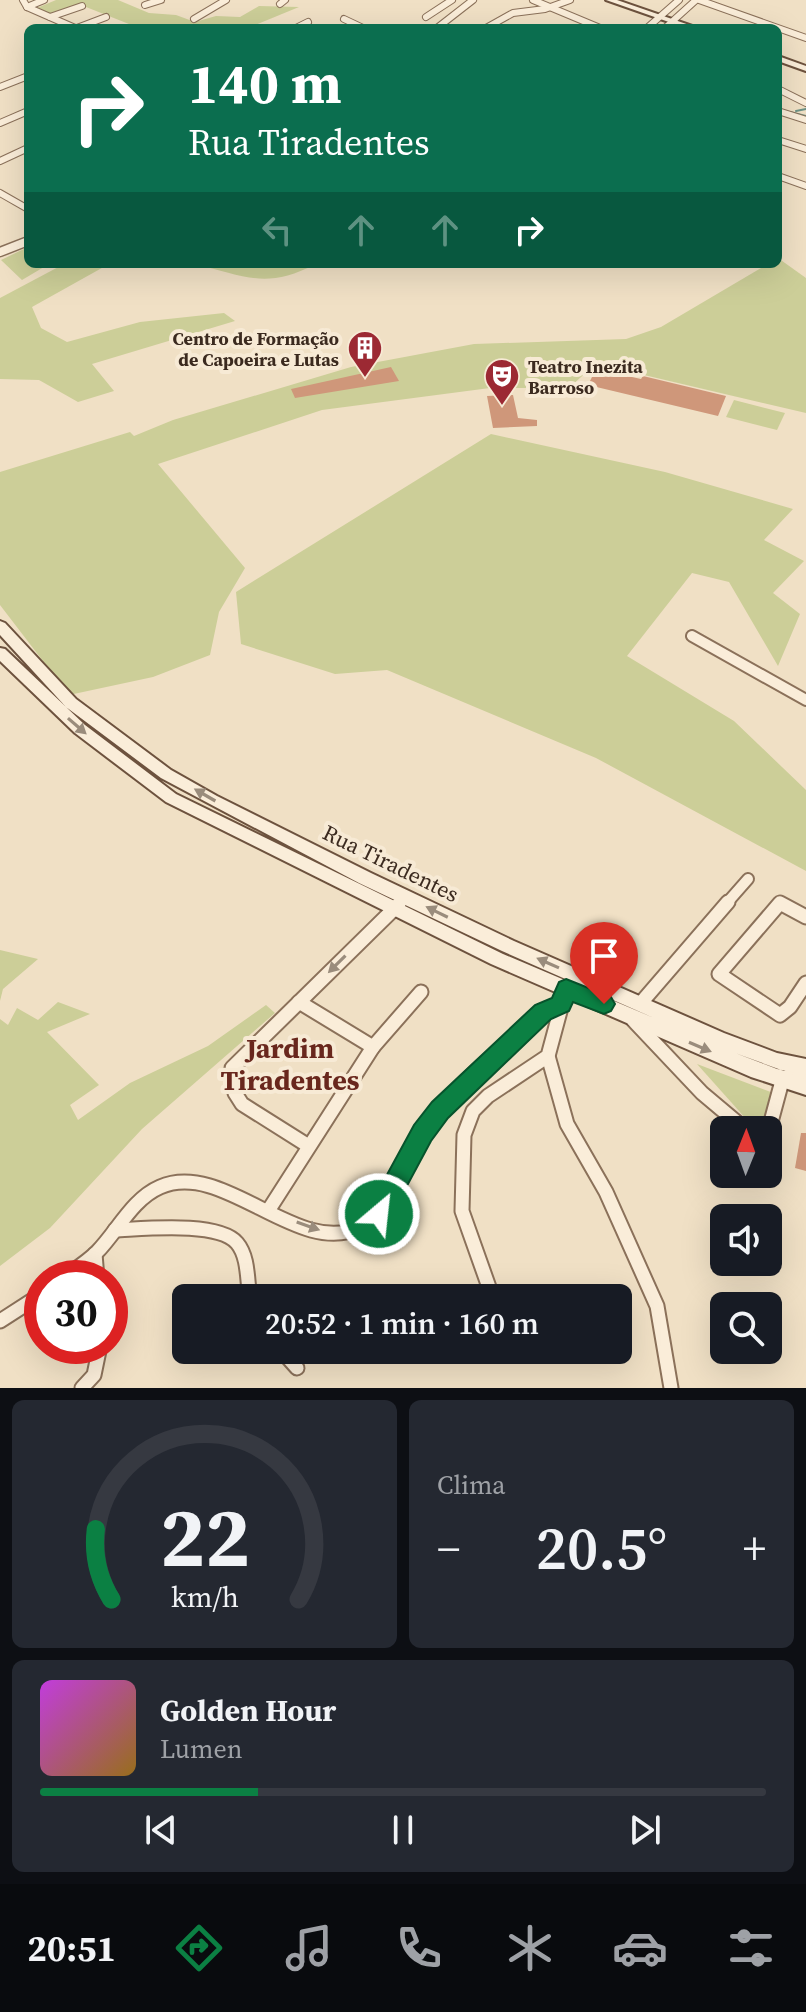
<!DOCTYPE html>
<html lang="pt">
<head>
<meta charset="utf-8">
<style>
  body { margin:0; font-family:"Source Serif 4",serif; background:#242831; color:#f1f3f6; height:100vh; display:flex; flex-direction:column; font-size:30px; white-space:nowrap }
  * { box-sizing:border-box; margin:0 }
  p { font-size:26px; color:#9ea1a6 }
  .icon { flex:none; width:44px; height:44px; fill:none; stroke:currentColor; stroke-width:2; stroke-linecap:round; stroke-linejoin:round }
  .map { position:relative; height:1388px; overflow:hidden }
  .side { display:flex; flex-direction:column; gap:12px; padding:12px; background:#0d0f14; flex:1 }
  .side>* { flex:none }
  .banner { position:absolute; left:24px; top:24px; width:758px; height:244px; border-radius:12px; box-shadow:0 8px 32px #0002; background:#0b6e4f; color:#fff; overflow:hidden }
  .needle { width:52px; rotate:1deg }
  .fabs { position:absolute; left:710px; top:1116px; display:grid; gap:16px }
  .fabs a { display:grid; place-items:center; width:72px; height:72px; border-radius:12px; background:#171b24; box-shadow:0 8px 32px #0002; font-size:40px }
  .speed { position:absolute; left:24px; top:1260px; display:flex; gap:16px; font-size:40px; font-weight:700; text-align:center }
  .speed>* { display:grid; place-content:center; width:104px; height:104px; border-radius:50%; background:#171b24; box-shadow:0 8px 32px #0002; line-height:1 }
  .speed .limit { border:12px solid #d22; background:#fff; color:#111 }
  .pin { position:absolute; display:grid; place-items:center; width:68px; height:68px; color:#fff; margin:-82px -34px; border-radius:50% 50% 50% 0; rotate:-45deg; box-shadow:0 0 8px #0007 }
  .pin .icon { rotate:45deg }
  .me { position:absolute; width:88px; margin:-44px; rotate:28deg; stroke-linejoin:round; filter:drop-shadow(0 0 6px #0008) }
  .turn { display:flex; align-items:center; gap:28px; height:168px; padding:0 32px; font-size:36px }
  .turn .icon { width:104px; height:104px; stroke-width:2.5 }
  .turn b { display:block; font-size:56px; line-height:68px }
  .lanes { display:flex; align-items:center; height:76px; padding:0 32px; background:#0003; justify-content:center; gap:40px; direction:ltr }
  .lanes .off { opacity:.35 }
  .big { font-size:60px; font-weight:600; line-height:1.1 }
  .side .widget { flex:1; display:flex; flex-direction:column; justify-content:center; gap:12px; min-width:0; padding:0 28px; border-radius:12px; background:#242831 }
  .side .dial { align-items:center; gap:0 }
  .dial svg { height:208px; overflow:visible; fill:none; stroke:#363941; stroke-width:7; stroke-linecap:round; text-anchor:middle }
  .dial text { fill:#f1f3f6; stroke:none }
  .song { display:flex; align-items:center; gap:24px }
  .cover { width:96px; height:96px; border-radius:12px; background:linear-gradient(135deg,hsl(290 70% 55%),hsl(40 70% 35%)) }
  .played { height:8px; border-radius:4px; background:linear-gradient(90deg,#0b8043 30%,#363941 30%) }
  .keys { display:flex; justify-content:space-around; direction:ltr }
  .heat { display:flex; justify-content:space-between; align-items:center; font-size:44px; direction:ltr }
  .side .tiles { flex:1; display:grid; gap:12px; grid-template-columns:1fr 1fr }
  .widget:last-child { grid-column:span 2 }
  .trip { position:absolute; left:172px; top:1284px; width:460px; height:80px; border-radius:12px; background:#171b24; box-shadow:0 8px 32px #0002; font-weight:600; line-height:80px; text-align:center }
  .tabs { display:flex; height:128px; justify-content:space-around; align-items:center; background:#090b0e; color:#9ea1a6 }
  .tabs .icon { width:56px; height:56px }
  .tabs .selected { color:#0b8043 }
  .tabs b { font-size:36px; color:#f1f3f6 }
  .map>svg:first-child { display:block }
  .green { fill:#ccce98 }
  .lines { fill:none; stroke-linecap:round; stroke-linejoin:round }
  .stream { stroke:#6d9286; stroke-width:2 }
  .building { fill:#cf977a }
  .street-far3-casing { stroke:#8b715a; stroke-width:8 }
  .street-far2-casing { stroke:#8b715a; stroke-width:11 }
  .street-far1-casing { stroke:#8b715a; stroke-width:14 }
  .street-casing { stroke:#8b715a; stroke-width:17 }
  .secondary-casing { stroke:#6d523e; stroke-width:4 }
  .street-far3 { stroke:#faedd9; stroke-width:6 }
  .street-far2 { stroke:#faedd9; stroke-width:8 }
  .street-far1 { stroke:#faedd9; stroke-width:10 }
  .street { stroke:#faedd9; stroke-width:13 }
  .secondary { fill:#faedd9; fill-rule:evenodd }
  .oneway { fill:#9a8c7c }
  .route { fill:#0b8043; stroke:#07532c; stroke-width:2 }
  .labels { text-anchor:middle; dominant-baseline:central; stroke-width:8; stroke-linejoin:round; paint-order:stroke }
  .far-poi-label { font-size:18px; font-weight:bold; fill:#3b2a1f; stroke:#f7ead5; text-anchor:end }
  .street-label { font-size:22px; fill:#3b2a1f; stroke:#f7ead5 }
  .near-neighbourhood-label { font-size:28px; font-weight:bold; fill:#69271d; stroke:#f7ead5 }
</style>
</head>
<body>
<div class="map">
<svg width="806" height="1388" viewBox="0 0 806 1388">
  <rect width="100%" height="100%" fill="#f0e0c5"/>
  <g class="green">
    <path d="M56,0h62l31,13 27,2 19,7 21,-6 24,1 19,-11 40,1 -51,21h-109l-58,-23 -28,10 -16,-7z"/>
    <path d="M28,247v17h21l-27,16 -21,-20z"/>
    <path d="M778,258l28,20v135l-162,-38 -51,-9 -24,22h-79l-168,22 -164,54 87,104 -26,44 -9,43 -57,22 -84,18 -69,-90v-133l130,-40 4,4 39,-16 178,-53 123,-23 152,-5 35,-12 107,-63h10z"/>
    <path d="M64,264h45l-77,43 9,21 26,14 73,-20 84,-9 11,8 -143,43 22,27 -36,11 -39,-22 -39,-1v-81z"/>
    <path d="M194,264h122c-51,26 -70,12 -122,0z"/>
    <path d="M734,400l51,13 -8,17 -51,-13z"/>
    <path d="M491,434l174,38 128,37 -29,31 40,21 -31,32 27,21 -22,52 -49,-84 -37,-9 -65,83 107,65 72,69v81l-210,-113 -209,-88 -52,4 -94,-30 -5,-52z"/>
    <path d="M0,950l38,9 -35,30 -3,12z"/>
    <path d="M58,1002l32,12 -43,18 52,53 -29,20 8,15 52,-37 78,-37 58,-41 9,8 -133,116 -92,99 -50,38v-247l8,6 9,-17 21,12z"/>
    <path d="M697,1064l79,30 -13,36h-7z"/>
  </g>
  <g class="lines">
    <g class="stream">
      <path d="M796,111l10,-2"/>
      <path d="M790,112l16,4"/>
    </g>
  </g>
  <g class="building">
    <path d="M391,367l8,14 -104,17 -4,-9z"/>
    <path d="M596,369l45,10 2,-3 83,20 -8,20 -130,-31z"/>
    <path d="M513,395l5,23 19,2v6l-44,2 -6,-32z"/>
    <path d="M801,1133h5v38l-11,-3z"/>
  </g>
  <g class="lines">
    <g class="street-far3-casing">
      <g id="street-far3">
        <path d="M23,0l4,7 48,21"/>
        <path d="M533,0l67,28"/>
        <path d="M699,0l107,38"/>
        <path d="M280,4l5,-4"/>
        <path d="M145,5l16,-5"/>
        <path d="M27,7l17,-7"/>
        <path d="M50,17l32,-11"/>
        <path d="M426,17l26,-17"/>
        <path d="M194,19l32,-19"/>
        <path d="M344,19l19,9"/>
        <path d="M77,28l29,-11"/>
        <path d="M296,28l12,-6"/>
        <path d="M437,28l36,-28"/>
        <path d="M486,28l27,-15 32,-4 25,-9"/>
        <path d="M647,28l32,-28"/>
        <path d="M665,28l31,-28"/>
        <path d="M0,87l28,-11"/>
        <path d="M778,89l28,14"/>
        <path d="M778,111l28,9"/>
        <path d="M0,123l28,-12"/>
        <path d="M778,140l28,9"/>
        <path d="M0,161l28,-13"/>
        <path d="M778,176l28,10"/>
        <path d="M0,193l28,16"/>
      </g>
    </g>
    <g class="street-far2-casing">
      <path id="street-far2" d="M0,252l28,-11"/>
    </g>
    <g class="street-far1-casing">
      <g id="street-far1">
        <path d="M692,636l114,64"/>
        <path d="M726,904l22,-25"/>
        <path d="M779,904h3"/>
      </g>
    </g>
    <g class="street-casing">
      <g id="street">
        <path d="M806,917l-26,-14 -61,71 61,41 10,-8 16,-24"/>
        <path d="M299,1002l74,45"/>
        <path d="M640,1004l88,-102"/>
        <path d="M633,1020l69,73 44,37"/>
        <path d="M548,1056l19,68 39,68 51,114 14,82"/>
        <path d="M783,1079l9,-5 14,2"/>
        <path d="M768,1133l14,-52"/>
        <path d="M307,1145l-65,-41 -7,-11 -3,-25 167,-164"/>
        <path d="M268,1211l105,-164 48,-55"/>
        <path d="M115,1230c28,-1 103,-9 122,13 12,14 10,39 13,55"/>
        <path d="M95,1254l2,24"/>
        <path d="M63,1278c11,-8 24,-16 34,-26 20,-20 35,-53 63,-65 64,-28 138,72 201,40 29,-15 39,-53 53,-79 28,-55 84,-95 129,-136l18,-8"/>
        <path d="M490,1290l-28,-79 2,-76 9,-24 15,-15 60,-40 18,-67"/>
        <path d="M0,1321l42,-27"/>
        <path d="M281,1350l16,18"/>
        <path d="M82,1388l12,-13 6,-29"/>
      </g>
    </g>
    <g class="secondary-casing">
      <g id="secondary">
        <path d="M606,0h11l81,28h-12z"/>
        <path d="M778,56l28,10v5l-28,-10z"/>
        <path d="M0,621l5,2 71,76 95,71 46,26 154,77 143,68 210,92 53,20 29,6v16l-29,-6 -42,-16 71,26v16l-55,-18 -260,-113 -325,-162 -91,-69 -75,-72v-13l5,1 80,76 91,69 327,160 151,64 -152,-67 -143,-68 -198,-105 -95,-71 -66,-72z"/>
      </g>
    </g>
    <use href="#street-far3" class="street-far3"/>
    <use href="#street-far2" class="street-far2"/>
    <use href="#street-far1" class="street-far1"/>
    <use href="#street" class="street"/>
    <use href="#secondary" class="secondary"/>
  </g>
  <defs><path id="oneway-solid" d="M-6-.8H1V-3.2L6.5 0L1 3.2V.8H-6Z" transform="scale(2)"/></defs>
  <g class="oneway">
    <use href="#oneway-solid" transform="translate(77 726) rotate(41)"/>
    <use href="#oneway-solid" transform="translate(205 795) rotate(-150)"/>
    <use href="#oneway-solid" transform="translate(437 912) rotate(-154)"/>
    <use href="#oneway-solid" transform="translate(548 963) rotate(-156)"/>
    <use href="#oneway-solid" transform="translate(337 964) rotate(135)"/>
    <use href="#oneway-solid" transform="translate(700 1047) rotate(23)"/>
    <use href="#oneway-solid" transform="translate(308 1226) rotate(19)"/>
  </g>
  <path class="route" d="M566,979l45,18 4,7 -4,7 -7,3 -31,-12 -4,9 -18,8 -103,99 -17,23 -44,82 -8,3 -9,-3 -3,-9 3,-8 44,-81 18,-23 103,-97 17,-7 7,-16z"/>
  <defs>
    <g id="building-pin" transform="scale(1.8)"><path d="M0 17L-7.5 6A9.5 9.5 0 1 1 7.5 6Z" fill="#9c2933" stroke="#f7ead5"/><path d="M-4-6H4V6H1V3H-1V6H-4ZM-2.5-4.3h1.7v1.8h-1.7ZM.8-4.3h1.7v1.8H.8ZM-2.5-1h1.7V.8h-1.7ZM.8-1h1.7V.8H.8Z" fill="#fff"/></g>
    <g id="theatre-pin" transform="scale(1.8)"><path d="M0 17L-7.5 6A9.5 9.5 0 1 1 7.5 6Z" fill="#9c2933" stroke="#f7ead5"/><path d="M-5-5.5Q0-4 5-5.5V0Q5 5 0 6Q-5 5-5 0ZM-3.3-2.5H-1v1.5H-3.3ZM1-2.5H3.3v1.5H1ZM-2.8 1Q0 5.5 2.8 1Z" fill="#fff"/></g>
  </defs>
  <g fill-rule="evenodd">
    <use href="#building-pin" x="365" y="348"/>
    <use href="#theatre-pin" x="502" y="376"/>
  </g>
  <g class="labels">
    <g class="far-poi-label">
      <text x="339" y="338">Centro de Formação<tspan x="339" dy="21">de Capoeira e Lutas</tspan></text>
      <text x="528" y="366" text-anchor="start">Teatro Inezita<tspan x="528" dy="21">Barroso</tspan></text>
    </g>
    <g class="street-label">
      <text transform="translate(391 863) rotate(26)">Rua Tiradentes</text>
    </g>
    <g class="near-neighbourhood-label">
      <text x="290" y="1048">Jardim<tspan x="290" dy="32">Tiradentes</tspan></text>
    </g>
  </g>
</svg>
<div class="fabs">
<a><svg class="needle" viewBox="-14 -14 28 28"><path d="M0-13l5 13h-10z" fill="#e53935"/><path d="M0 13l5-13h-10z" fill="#9ea1a6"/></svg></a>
<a><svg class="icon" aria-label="sound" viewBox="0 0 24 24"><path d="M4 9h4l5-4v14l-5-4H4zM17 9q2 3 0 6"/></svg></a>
<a><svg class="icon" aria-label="search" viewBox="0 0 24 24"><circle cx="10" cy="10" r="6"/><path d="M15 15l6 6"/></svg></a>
</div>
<div class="speed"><div class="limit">30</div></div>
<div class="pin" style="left:604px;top:1004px;background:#d93025"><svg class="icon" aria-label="arrive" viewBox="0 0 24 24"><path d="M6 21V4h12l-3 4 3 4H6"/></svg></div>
<svg class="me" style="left:379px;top:1214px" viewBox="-20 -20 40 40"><circle r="17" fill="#0b8043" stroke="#fff" stroke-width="3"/><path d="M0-11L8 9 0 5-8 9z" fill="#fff"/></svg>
<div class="trip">20:52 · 1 min · 160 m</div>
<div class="banner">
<div class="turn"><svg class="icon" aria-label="right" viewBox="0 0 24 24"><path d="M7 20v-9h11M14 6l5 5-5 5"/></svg><div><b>140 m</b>Rua Tiradentes</div></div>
<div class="lanes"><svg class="icon off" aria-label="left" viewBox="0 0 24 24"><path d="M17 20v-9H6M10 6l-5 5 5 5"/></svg><svg class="icon off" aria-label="ahead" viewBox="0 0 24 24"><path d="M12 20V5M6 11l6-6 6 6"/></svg><svg class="icon off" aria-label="ahead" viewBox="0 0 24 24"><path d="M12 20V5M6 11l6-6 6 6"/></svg><svg class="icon" aria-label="right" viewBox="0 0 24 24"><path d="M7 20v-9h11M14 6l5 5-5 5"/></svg></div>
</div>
</div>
<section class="side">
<div class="tiles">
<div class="widget dial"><svg viewBox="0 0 100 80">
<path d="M14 69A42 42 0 1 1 86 69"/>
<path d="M14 69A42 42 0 0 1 8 42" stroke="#0b8043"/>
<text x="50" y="56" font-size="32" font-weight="700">22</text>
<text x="50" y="72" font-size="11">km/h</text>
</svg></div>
<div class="widget"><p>Clima</p>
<div class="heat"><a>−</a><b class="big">20.5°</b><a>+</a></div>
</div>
<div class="widget">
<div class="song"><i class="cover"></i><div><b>Golden Hour</b><p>Lumen</p></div></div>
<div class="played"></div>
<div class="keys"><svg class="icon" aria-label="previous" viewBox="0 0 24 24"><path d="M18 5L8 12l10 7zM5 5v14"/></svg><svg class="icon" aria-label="pause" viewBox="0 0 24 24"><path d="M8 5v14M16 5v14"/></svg><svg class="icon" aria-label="next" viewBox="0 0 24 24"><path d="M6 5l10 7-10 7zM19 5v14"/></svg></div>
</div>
</div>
</section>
<nav class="tabs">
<b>20:51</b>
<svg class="icon selected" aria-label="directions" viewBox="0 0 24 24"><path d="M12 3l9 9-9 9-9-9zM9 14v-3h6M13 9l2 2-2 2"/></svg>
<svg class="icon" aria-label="music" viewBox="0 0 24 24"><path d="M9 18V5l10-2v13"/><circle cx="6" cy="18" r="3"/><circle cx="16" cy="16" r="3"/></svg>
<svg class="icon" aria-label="phone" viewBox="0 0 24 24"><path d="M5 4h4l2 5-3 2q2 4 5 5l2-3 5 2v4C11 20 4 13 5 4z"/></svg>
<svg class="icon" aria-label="climate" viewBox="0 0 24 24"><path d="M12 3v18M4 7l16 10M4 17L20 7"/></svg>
<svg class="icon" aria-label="car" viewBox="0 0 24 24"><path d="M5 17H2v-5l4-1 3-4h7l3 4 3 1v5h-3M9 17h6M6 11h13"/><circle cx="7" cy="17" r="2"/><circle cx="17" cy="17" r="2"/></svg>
<svg class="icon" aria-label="filters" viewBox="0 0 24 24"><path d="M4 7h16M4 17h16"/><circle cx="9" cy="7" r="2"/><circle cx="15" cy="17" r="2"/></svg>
</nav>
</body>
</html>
